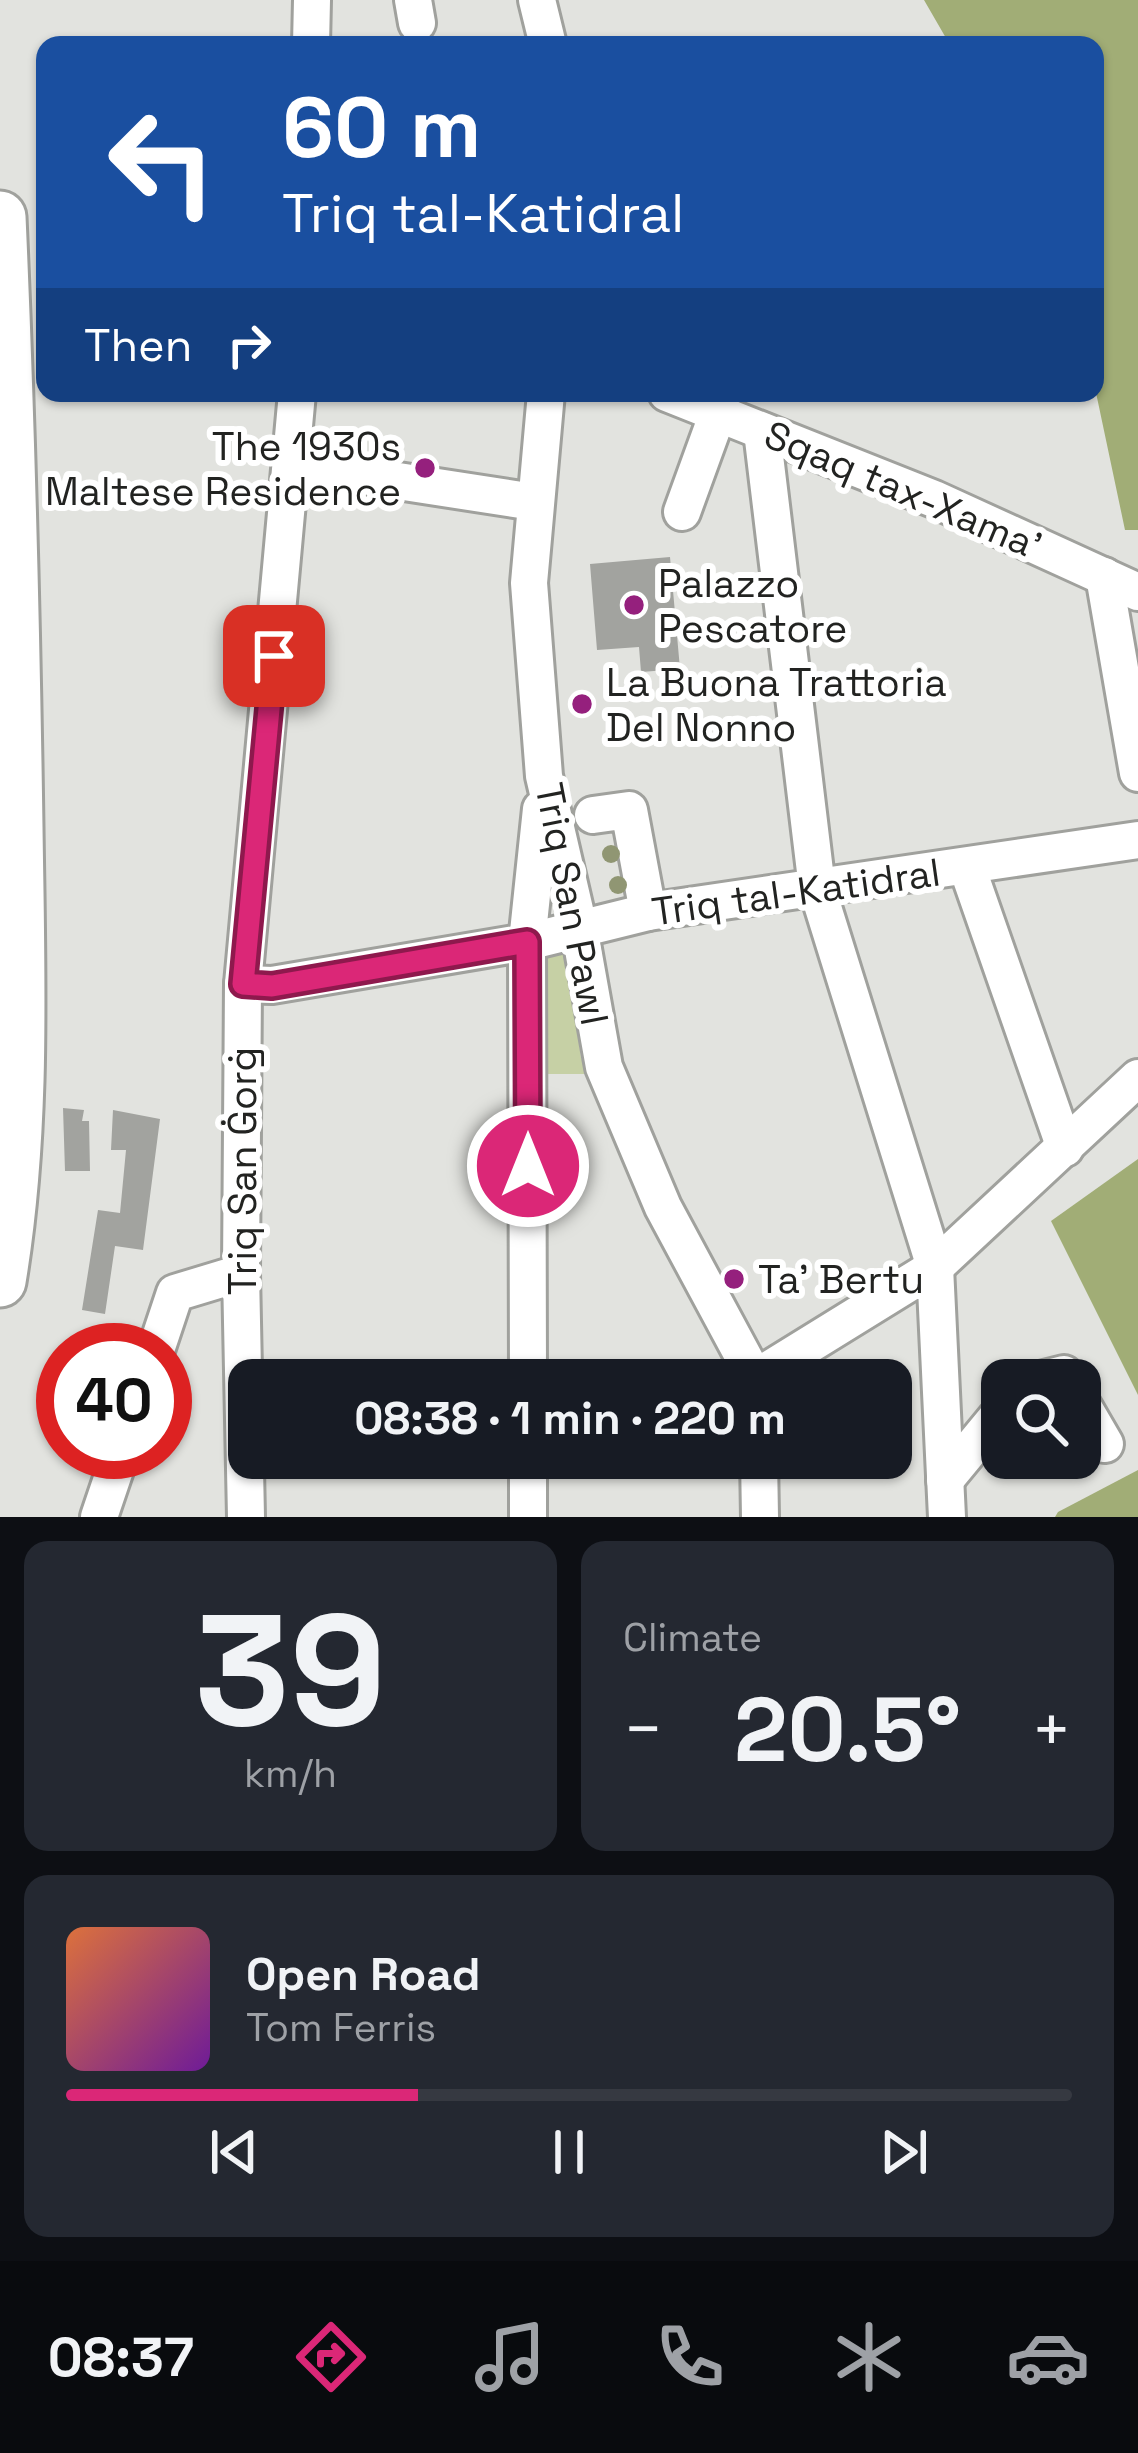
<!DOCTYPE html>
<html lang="en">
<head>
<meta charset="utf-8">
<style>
  body { margin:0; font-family:"Space Grotesk",sans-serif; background:#242831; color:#f1f3f6; height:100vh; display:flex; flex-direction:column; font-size:45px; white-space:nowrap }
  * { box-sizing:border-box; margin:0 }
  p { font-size:39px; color:#9ea1a6 }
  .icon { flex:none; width:66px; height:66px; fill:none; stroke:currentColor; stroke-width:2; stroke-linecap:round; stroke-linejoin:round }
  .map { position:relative; height:1517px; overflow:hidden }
  .side { display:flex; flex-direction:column; gap:24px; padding:24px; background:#0d0f14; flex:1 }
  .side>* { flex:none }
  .top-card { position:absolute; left:36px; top:36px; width:1068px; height:366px; border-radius:24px; box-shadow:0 3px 9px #0004; background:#1a4fa0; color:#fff; overflow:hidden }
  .tools { position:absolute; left:981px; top:1359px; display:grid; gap:24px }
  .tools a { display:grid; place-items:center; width:120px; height:120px; border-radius:24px; background:#171b24; box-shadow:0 3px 9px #0004; font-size:60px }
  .speed { position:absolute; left:36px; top:1323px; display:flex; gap:24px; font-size:60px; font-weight:700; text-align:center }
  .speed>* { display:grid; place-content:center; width:156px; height:156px; border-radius:50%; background:#171b24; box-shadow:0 3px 9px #0004; line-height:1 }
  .speed .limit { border:18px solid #d22; background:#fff; color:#111 }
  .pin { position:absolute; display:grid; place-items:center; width:102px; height:102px; color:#fff; margin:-51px; border-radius:24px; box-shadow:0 6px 18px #0006 }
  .me { position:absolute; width:132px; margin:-66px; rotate:0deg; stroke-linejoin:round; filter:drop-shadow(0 0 9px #0008) }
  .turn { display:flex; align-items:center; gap:42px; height:252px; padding:0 48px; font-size:54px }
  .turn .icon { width:156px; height:156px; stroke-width:2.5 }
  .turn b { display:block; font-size:84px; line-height:102px }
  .then { display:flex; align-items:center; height:114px; padding:0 48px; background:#0003; gap:24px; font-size:45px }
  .big { font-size:90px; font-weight:600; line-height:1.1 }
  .side .tile { flex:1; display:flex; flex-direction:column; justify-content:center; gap:18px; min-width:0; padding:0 42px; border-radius:24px; background:#242831 }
  .side .dial { align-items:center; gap:0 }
  .dial b { font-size:156px; line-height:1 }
  .song { display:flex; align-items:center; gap:36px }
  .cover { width:144px; height:144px; border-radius:18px; background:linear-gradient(135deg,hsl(20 70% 55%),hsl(280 70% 35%)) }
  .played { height:12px; border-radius:6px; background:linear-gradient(90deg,#db2777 35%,#363941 35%) }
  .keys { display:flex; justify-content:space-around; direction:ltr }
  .heat { display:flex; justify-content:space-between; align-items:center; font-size:66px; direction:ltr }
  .side .tiles { flex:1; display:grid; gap:24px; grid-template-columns:1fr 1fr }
  .tile:last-child { grid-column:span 2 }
  .trip { position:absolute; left:228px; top:1359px; width:684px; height:120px; border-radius:24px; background:#171b24; box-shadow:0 3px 9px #0004; font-weight:600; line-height:120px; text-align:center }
  .tabs { display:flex; height:192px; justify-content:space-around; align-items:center; background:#090b0e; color:#9ea1a6 }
  .tabs .icon { width:84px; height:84px }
  .tabs .selected { color:#db2777 }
  .tabs b { font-size:54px; color:#f1f3f6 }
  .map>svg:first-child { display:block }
  .green { fill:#c6d0a5 }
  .water { fill:#a1ad76 }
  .building { fill:#a2a39f }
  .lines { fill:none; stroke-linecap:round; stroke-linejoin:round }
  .minor-casing { stroke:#a0a19d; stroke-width:42 }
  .highway-casing { stroke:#a0a19d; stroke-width:57 }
  .minor { stroke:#fff; stroke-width:36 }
  .highway { stroke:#fff; stroke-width:51 }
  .tree { fill:#909673 }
  .route-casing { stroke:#8e194d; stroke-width:30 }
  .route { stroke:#db2777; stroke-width:21 }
  .poi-dot { fill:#95207d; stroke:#fff; stroke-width:4.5 }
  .labels { text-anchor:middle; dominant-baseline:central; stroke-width:12; stroke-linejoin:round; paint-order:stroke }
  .poi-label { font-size:39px; fill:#222321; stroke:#fff; text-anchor:start }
  .street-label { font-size:39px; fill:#222321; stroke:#fff }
</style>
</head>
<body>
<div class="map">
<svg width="1138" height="1517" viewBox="0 0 1138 1517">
  <rect width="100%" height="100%" fill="#e2e3df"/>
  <path class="green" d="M567,947l14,111 9,16h-44l-1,-124z"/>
  <g class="water">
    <path d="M924,0h214v530h-13l-30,-142v-343h-145z"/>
    <path d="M1138,1159v236l-87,-174z"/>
    <path d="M1138,1470v47h-83l3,-5z"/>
  </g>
  <g class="building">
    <path d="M670,557l10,112 -39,3 -2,-25 -42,3 -7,-86z"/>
    <path d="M63,1108l21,2 -2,11h7l1,50h-25z"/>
    <path d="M113,1110l47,9 -17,131 -28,-4 -10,68 -23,-4 16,-100 22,3 6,-63h-15z"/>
  </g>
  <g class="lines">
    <g class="minor-casing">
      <g id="minor">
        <path d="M413,0l4,23"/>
        <path d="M537,0l11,45"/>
        <path d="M311,45l1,-45"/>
        <path d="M546,393l-17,190 15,193 35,151 25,140 59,140 93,173"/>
        <path d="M667,393l267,106 204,93"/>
        <path d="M762,431l55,457 118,379 12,250"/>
        <path d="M291,468l16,-1 227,35"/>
        <path d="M682,512l36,-99 4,-20"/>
        <path d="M1104,576l34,197"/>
        <path d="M593,815l36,-5 19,102"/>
        <path d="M967,867l98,281"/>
        <path d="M243,984l29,1 255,-43 121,-30 490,-72"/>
        <path d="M156,1350l19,-57 66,-20"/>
        <path d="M528,1380l-1,-438 14,-133"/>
        <path d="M752,1380l183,-113 203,-189"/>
        <path d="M1040,1380l24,-6 3,6"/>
        <path d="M1080,1401l25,43"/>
        <path d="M759,1458l1,59"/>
        <path d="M945,1480l57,-69"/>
        <path d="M99,1517l22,-65"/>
        <path d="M246,1517l-5,-244 2,-289 54,-591"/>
        <path d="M528,1517v-59"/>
      </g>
    </g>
    <g class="highway-casing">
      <path id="highway" d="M0,217c9,203 14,406 17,610 2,151 8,304 -17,454"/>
    </g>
    <use href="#minor" class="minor"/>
    <use href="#highway" class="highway"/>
  </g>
  <g class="tree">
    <circle cx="611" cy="854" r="9"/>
    <circle cx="618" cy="885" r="9"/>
  </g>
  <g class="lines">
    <g class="route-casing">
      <path id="route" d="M274,656l-31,328 29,2 255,-44 1,224"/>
    </g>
    <use href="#route" class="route"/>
  </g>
  <g class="poi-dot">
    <circle cx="425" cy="468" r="12"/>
    <circle cx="634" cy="605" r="12"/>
    <circle cx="582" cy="704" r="12"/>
    <circle cx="734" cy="1279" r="12"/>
  </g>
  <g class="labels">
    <g class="poi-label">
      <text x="401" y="446" text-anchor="end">The 1930s<tspan x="401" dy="45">Maltese Residence</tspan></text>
      <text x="658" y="583">Palazzo<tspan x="658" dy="45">Pescatore</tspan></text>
      <text x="606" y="682">La Buona Trattoria<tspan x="606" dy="45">Del Nonno</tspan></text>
      <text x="758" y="1279">Ta' Bertu</text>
    </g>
    <g class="street-label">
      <text transform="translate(903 490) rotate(23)">Sqaq tax-Xama'</text>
      <text transform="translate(796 892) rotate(-8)">Triq tal-Katidral</text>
      <text transform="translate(572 904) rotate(79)">Triq San Pawl</text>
      <text transform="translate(242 1171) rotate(-90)">Triq San Ġorġ</text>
    </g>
  </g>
</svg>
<div class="tools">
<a><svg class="icon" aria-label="search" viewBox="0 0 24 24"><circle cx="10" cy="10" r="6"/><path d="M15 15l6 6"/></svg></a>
</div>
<div class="speed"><div class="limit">40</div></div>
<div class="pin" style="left:274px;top:656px;background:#d93025"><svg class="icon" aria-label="arrive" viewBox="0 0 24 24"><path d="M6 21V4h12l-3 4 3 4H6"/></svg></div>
<svg class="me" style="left:528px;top:1166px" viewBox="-20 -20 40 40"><circle r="17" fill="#db2777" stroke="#fff" stroke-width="3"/><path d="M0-11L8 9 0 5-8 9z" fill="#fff"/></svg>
<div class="trip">08:38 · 1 min · 220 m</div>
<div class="top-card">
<div class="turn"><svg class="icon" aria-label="left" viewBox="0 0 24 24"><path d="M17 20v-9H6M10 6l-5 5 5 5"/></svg><div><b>60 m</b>Triq tal-Katidral</div></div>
<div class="then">Then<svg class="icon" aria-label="right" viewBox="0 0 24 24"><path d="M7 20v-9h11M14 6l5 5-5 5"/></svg></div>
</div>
</div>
<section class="side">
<div class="tiles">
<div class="tile dial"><b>39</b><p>km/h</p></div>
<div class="tile"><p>Climate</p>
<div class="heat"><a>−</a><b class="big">20.5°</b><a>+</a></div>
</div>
<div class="tile">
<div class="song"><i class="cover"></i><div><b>Open Road</b><p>Tom Ferris</p></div></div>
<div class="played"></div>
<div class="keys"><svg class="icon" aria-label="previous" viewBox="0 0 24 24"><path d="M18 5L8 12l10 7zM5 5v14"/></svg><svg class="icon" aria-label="pause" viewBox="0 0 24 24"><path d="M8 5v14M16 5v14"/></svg><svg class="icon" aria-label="next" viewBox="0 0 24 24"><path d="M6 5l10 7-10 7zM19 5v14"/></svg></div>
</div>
</div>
</section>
<nav class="tabs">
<b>08:37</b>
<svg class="icon selected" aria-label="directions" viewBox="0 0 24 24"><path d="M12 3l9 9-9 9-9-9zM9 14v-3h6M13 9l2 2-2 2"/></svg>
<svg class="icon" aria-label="music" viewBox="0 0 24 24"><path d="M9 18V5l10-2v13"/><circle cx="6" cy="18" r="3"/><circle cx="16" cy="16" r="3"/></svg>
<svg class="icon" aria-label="phone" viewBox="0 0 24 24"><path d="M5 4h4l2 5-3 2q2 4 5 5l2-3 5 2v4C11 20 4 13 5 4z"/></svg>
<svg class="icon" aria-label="climate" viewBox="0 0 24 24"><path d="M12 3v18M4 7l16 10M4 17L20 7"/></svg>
<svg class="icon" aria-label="car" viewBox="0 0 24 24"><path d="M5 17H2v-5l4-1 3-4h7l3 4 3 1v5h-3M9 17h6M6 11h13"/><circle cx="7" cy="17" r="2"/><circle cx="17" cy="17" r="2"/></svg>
</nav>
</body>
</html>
